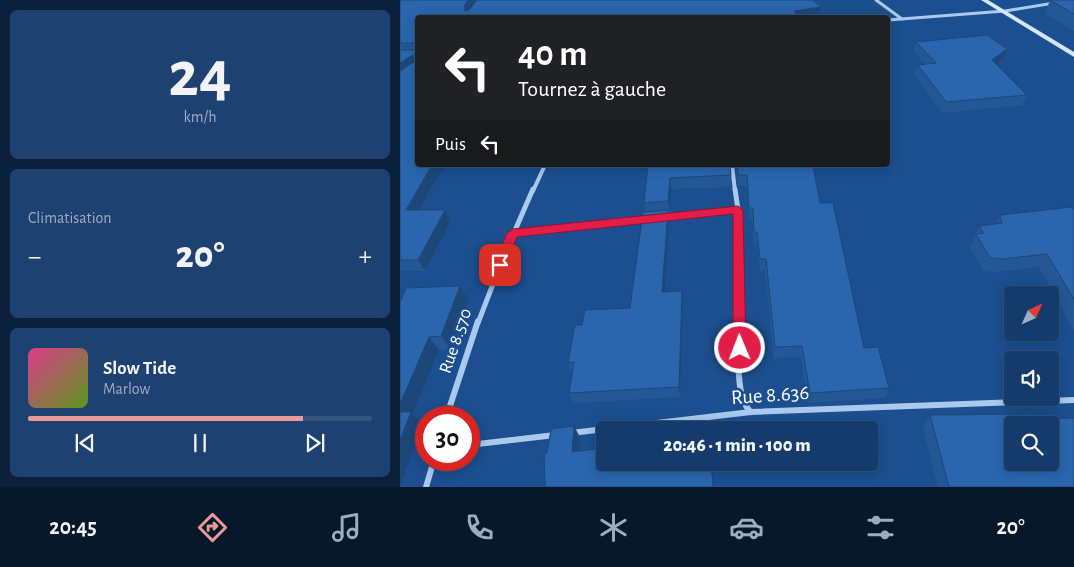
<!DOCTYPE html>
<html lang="fr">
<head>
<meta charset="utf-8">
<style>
  body { margin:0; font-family:"Alegreya Sans",sans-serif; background:#1d4271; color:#f1f3f6; height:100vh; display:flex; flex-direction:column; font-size:19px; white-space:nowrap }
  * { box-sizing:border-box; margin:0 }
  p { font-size:16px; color:#9dadc1 }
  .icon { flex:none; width:28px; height:28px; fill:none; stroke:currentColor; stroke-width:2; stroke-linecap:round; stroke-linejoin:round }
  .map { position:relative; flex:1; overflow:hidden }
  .sheet { display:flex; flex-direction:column; gap:10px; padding:10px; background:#0b203b; width:400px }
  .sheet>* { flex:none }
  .banner { position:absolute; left:15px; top:15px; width:475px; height:152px; border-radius:5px; box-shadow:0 2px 12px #0003,0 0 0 1px #33557e; background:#202124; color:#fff; overflow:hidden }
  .needle { width:32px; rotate:45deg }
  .tools { position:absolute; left:604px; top:286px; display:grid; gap:10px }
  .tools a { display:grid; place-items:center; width:55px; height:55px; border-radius:5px; background:#143b6b; box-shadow:0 2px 12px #0003,0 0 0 1px #33557e; font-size:25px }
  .speed { position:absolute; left:15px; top:406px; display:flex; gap:10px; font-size:25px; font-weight:700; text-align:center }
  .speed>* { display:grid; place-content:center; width:65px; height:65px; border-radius:50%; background:#143b6b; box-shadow:0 2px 12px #0003,0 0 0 1px #33557e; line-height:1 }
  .speed .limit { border:8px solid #d22; background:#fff; color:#111 }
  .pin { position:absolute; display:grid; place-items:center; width:42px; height:42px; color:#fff; margin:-21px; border-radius:10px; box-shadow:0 2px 8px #0006 }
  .me { position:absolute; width:55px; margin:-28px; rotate:359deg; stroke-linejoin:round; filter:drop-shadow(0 0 4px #0008) }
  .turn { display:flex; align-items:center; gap:18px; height:105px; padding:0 20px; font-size:22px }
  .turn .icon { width:65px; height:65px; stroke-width:2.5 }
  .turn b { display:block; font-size:35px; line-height:42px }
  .then { display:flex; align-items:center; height:48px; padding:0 20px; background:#0003; gap:10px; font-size:19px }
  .big { font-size:38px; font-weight:800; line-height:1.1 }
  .sheet .widget { flex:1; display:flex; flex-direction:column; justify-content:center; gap:8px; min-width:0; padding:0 18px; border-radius:8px; background:#1d4271 }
  .sheet .dial { align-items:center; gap:0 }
  .dial b { font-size:65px; line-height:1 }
  .song { display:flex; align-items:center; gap:15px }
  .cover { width:60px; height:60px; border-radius:8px; background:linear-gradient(135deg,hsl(330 70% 55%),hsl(90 70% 35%)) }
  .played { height:5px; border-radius:2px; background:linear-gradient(90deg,#e69b98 80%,#33557e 80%) }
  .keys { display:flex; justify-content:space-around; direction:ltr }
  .heat { display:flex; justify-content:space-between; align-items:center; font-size:28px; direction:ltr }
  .trip { position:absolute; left:196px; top:421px; width:282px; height:50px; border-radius:5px; background:#143b6b; box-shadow:0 2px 12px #0003,0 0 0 1px #33557e; font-weight:800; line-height:50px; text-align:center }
  .dock { display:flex; height:80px; justify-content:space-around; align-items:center; background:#08182b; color:#9dadc1 }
  .dock .icon { width:35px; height:35px }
  .dock .active { color:#e69b98 }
  .dock b { font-size:22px; color:#f1f3f6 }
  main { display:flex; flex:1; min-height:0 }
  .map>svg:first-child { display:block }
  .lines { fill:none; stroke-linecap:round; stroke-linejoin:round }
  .minor-far3 { stroke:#a9c9ee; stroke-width:3 }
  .minor-far2 { stroke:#a9c9ee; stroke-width:4 }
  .minor-far1 { stroke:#a9c9ee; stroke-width:5 }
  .minor { stroke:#a9c9ee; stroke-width:6 }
  .secondary { fill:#d6e6fa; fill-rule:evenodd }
  .wall { fill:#245895 }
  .shaded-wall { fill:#1d4779 }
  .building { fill:#2a66ad; stroke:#1d4779; fill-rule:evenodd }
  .route { fill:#e11d48; stroke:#92132f }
  .labels { text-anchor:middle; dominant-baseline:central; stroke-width:5; stroke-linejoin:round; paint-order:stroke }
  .street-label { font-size:18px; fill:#fff; stroke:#1b4f8f }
  .near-street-label { font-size:21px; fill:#fff; stroke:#1b4f8f }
</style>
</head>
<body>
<main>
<section class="sheet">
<div class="widget dial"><b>24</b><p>km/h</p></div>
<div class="widget"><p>Climatisation</p>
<div class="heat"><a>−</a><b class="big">20°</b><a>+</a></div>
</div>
<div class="widget">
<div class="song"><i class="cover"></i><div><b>Slow Tide</b><p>Marlow</p></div></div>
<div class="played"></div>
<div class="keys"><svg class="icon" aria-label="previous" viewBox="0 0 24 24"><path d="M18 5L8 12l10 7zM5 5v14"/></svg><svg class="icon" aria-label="pause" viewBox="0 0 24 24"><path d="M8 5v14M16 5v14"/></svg><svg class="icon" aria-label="next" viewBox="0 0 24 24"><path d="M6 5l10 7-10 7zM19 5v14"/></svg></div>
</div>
</section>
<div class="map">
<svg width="674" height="487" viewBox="0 0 674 487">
  <rect width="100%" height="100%" fill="#1b4f8f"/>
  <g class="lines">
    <g class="minor-far3">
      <path d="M476,0l26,19"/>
      <path d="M488,20l117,-9 49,-8"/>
    </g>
    <g class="minor-far2">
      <path d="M332,165l3,26"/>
      <path d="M133,191l12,-26"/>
    </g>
    <g class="minor-far1">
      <path d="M335,189l3,21 1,113"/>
      <path d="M264,218l74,-8"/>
      <path d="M113,233l135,-14"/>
      <path d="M78,323l25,-65 30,-69"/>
    </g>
    <g class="minor">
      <path d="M339,321c1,23 -6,76 12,91"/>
      <path d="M46,418l32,-97"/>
      <path d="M171,433l180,-21 323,-12"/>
      <path d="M69,445l86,-10"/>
      <path d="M26,487l8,-27"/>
    </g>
    <path class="secondary" d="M581,0h7l86,52v5z"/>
  </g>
  <g class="wall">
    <path d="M0,0l421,7 -1,11h-402v147h96h-69l-25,45h25l6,11 -26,50h-25z"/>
    <path d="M650,0h24v31l-29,-17z"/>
    <path d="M516,42l91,7 -4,10 -6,5 30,31 -5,10 -80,8 -27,-38 3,-10 7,-1 -11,-12z"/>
    <path d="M248,165l83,10v12l-60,2 -1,24h-2l1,8 -5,71 18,-1 1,11 -3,95 -106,6 -5,-10 3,-20 -4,-10 14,-38 48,-17 16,-96 -2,-9z"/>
    <path d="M335,165h78l7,38 44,145 25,40 -4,10 -77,5 -7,-46 -27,1 -9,-88 -5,1 -3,-27h-3l-2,-25h-3l-2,-33h-9z"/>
    <path d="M674,210v120l-35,-63 -44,5 -12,-1 -13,-24 9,-21 17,-2 4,-9z"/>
    <path d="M60,286l9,14 -18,50h-12l-26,64 10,10 -23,62v-184z"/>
    <path d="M530,415l107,4 37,68h-136l-15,-59z"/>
  </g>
  <g class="shaded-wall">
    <path d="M68,0h12l-13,16 -2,-5 -1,-5z"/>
    <path d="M421,7l-1,11h-26v-7z"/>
    <path d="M607,49l-4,10 -14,11 3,-10z"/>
    <path d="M13,55l5,9 -18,14v-15z"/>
    <path d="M32,165h13l-32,56 -7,-11z"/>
    <path d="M270,178l1,11 -1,24 -2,-12z"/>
    <path d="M45,210l6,11 -26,50 -7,-11z"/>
    <path d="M268,210l1,11 -5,82 -2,-11z"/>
    <path d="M60,286l9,14 -18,50 -10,-14z"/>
    <path d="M282,291l1,11 -3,95 -1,-10z"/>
    <path d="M29,337l10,13 -26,64 10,10 -23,62v-82z"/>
    <path d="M174,426l6,11 -2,26 -6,-11z"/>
  </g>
  <g class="building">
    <path d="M0,0h68l-4,6 1,5 4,-1 8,-10h336l8,7 -27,4 4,7h-380v147h14l-26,45h39l-27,50h-18v-189l15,-10 1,-4 -3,-2 -13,8v-13h14l2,-4 -2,-3h-14z"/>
    <path d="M650,0h24v14z"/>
    <path d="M587,35l20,14 -15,11 35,35 -81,7 -28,-37 18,-2 -20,-21z"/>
    <path d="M248,165h82l1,10 -61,3 -2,23 -24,2z"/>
    <path d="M337,165h76l7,38h13l31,145 14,-1 11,41 -79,5 -8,-47 -27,1 -9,-88h-6l-3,-27h-3l-1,-24h-4l-2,-33h-9z"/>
    <path d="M672,207l2,3v89l-27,-45 -45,5 -12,-1 -14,-24 8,-1 -5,-7 23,-3 -2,-8z"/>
    <path d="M268,210l-6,82 20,-1 -3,96 -110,6 5,-31 -6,1 7,-38h7l3,-15 45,-2 13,-96z"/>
    <path d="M60,286l-19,50 -12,1 -29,67v-102l6,-14z"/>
    <path d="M0,412h11l-11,28z"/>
    <path d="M635,414l2,5 37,-1v69h-125l-19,-72zM612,425h38v37h-38z"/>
    <path d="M174,426l-2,26 33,-4v14h106l2,25h-168l-1,-33 3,-1 4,-24z"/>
  </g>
  <path class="route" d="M338,206l5,4 3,138 -2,4h-9l-2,-4v-134l-216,23 -13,31 -4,2 -6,-5 13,-32 6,-4z"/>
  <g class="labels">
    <g class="street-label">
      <text transform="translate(56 341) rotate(-71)">Rue 8.570</text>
    </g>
    <g class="near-street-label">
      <text transform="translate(370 395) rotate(-4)">Rue 8.636</text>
    </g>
  </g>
</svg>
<div class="tools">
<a><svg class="needle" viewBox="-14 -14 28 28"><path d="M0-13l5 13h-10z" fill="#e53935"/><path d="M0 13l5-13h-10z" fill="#9dadc1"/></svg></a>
<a><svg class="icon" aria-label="sound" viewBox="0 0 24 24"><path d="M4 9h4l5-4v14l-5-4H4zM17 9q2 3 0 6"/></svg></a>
<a><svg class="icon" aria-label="search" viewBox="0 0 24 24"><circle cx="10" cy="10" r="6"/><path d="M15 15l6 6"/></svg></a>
</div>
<div class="speed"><div class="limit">30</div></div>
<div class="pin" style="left:100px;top:265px;background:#d93025"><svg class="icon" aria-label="arrive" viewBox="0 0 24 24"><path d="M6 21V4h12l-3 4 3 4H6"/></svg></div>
<svg class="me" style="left:340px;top:348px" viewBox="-20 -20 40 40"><circle r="17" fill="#e11d48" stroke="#fff" stroke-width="3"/><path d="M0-11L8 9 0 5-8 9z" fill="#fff"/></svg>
<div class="trip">20:46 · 1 min · 100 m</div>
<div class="banner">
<div class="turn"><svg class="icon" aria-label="left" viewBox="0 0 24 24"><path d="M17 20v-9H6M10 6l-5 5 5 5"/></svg><div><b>40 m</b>Tournez à gauche</div></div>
<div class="then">Puis<svg class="icon" aria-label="left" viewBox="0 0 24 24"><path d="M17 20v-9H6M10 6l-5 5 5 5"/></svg></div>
</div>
</div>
</main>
<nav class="dock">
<b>20:45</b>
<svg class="icon active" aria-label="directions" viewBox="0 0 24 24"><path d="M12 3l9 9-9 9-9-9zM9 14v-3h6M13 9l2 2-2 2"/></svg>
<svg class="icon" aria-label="music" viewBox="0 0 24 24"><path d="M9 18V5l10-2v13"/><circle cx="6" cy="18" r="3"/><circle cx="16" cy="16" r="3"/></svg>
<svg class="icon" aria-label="phone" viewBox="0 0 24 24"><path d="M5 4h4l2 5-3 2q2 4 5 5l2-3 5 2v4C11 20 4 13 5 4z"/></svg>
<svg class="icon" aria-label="climate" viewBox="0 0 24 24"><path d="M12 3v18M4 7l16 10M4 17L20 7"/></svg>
<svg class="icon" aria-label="car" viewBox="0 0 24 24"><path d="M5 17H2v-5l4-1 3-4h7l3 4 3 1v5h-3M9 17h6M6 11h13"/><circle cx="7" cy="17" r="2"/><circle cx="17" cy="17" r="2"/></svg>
<svg class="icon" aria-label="filters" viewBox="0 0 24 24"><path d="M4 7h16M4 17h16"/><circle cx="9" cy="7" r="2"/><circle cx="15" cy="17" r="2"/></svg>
<b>20°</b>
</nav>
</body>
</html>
